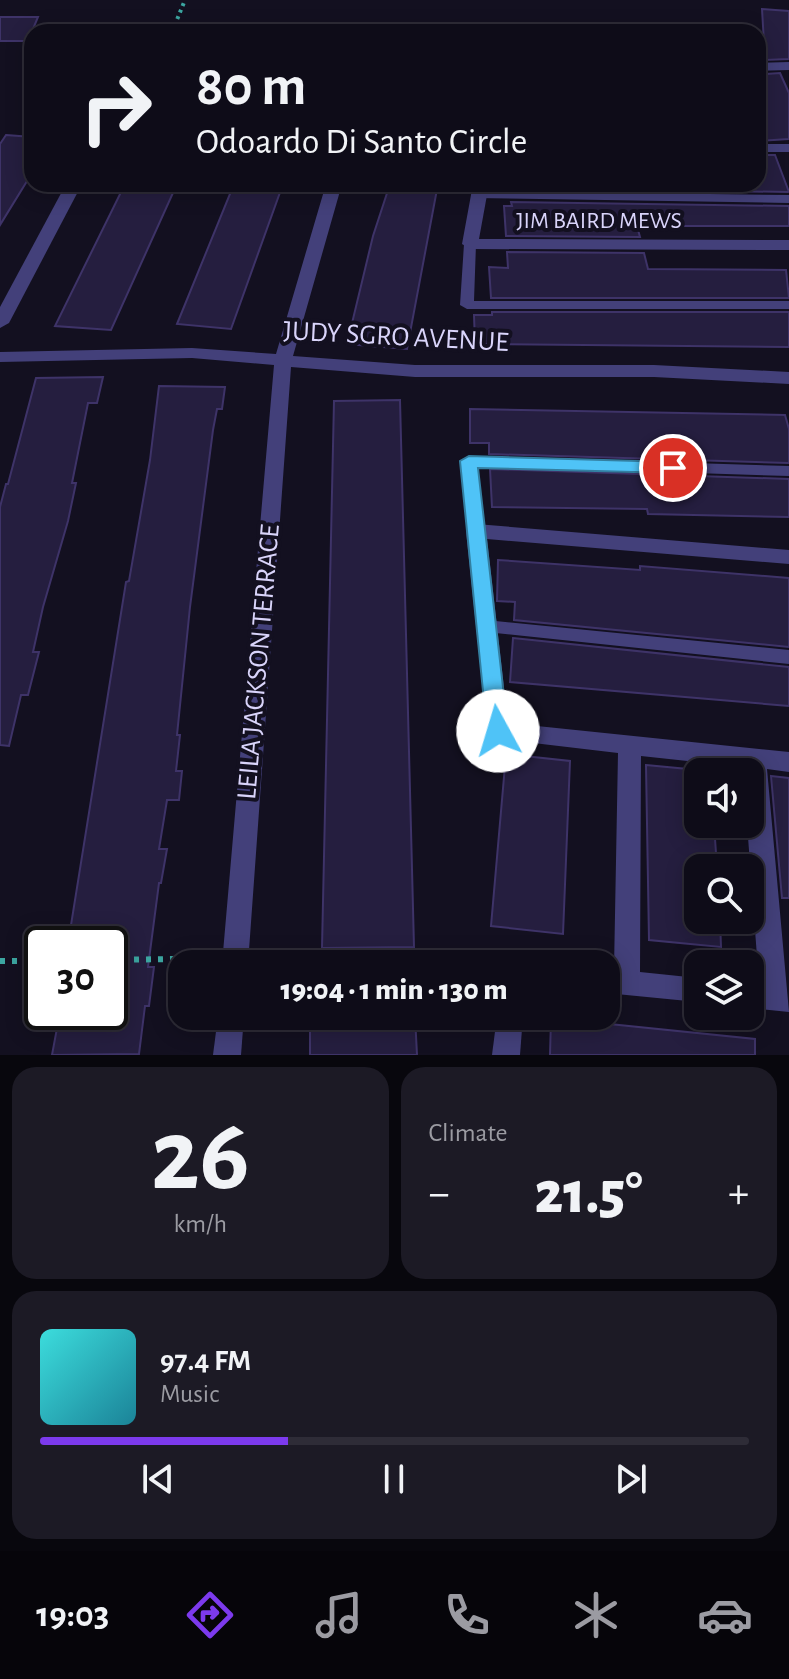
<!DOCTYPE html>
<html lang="en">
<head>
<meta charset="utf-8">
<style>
  body { margin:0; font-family:"Alegreya Sans",sans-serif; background:#1c1a25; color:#f1f3f6; height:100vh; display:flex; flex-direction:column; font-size:30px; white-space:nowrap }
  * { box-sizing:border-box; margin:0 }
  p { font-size:26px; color:#9b9ba2 }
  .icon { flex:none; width:44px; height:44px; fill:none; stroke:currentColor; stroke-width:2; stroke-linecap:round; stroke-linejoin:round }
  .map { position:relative; height:1055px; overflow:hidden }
  .panel { display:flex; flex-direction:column; gap:12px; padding:12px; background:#08070d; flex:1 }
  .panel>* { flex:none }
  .hud { position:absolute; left:24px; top:24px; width:742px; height:168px; border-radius:24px; box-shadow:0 4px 20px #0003,0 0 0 2px #2e2c37; background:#0e0c18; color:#f1f3f6; overflow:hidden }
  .tools { position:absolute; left:684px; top:758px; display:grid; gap:16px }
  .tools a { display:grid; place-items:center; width:80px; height:80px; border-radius:16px; background:#0e0c18; box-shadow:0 4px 20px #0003,0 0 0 2px #2e2c37; font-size:40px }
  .speed { position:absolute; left:24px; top:926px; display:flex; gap:16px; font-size:40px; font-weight:700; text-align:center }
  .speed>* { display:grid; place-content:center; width:104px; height:104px; border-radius:50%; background:#0e0c18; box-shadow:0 4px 20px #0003,0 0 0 2px #2e2c37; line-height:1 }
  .speed .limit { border:4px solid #111; border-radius:12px; background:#fff; color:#111 }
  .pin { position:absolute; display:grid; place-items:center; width:68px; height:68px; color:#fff; margin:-34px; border:4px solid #fff; border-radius:50%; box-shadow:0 2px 8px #0007 }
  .me { position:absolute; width:88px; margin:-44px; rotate:354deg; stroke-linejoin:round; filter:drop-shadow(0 0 6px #0008) }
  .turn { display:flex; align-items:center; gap:28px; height:168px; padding:0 40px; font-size:36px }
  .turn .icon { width:104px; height:104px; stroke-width:2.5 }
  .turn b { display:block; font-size:56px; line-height:68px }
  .big { font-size:60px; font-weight:800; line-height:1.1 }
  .panel .card { flex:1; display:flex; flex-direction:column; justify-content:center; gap:12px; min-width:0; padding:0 28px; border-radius:24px; background:#1c1a25 }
  .panel .dial { align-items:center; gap:0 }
  .dial b { font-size:104px; line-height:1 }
  .song { display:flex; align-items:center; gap:24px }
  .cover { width:96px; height:96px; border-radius:12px; background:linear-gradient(135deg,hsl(180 70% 55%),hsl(190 70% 35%)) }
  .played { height:8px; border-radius:4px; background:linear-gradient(90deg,#7c3aed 35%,#2e2c37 35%) }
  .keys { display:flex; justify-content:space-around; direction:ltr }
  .heat { display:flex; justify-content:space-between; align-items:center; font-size:44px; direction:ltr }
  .panel .tiles { flex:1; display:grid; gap:12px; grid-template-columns:1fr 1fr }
  .card:last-child { grid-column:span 2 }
  .trip { position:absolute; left:168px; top:950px; width:452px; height:80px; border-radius:24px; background:#0e0c18; box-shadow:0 4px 20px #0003,0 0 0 2px #2e2c37; font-weight:800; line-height:80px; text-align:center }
  .dock { display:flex; height:128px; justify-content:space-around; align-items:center; background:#06050a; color:#9b9ba2 }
  .dock .icon { width:56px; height:56px }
  .dock .current { color:#7c3aed }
  .dock b { font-size:36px; color:#f1f3f6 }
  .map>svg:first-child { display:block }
  .building { fill:#251e3f; stroke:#3e3368; stroke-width:2 }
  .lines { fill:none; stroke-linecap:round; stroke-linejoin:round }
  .path-far1 { stroke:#3ca6a1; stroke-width:4; stroke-dasharray:3 4; stroke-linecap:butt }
  .path { stroke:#3ca6a1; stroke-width:6; stroke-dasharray:5 7; stroke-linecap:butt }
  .lane { fill:#43407a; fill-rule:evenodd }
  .street { fill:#43407a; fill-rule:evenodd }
  .route { fill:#4fc3f7; stroke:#337fa1; stroke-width:2 }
  .labels { text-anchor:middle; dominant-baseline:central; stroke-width:8; stroke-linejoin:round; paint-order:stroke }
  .far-street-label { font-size:24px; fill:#d9d4fa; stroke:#131020 }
  .street-label { font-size:28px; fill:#d9d4fa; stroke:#131020 }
</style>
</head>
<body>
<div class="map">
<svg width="789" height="1055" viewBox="0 0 789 1055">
  <rect width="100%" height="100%" fill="#131020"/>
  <g class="building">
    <path d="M762,9l27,2v48l-24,1z"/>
    <path d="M0,17h38l-10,24h-28z"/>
    <path d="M780,73l9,20v46l-31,2v-56h8v-11z"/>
    <path d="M6,135l26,2v36l-32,52v-81z"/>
    <path d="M758,155h17l14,37 -278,-4 -1,-4h248z"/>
    <path d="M125,184h52l-66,146 -56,-4z"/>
    <path d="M234,184h49l-52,145 -54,-5z"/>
    <path d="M390,184h48l-31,165 -60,-5 26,-108z"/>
    <path d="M511,202l278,4v20h-152l3,11 -134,-1 -2,-30h8z"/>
    <path d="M507,252l137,1 4,16 138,1 3,28h-298l-2,-31 19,1z"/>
    <path d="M492,312h297v35l-314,-3 -1,-29h18z"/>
    <path d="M103,377l-6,26h-9l-16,80h4l-8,38 -25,86 -10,45h6l-11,43h-7l-12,51 -9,-1v-238l6,-23h2l28,-106z"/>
    <path d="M159,386l66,1 -3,22h-5l-4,21 -23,177 -13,128h3l-4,36h6l-3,29h-12l-8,49h8l-6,34h-2l-11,84h6l-5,39h-4l-6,48 -87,1 8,-43h50v-87h-39l55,-343 3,-1 21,-121z"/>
    <path d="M400,400l14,547 -92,1 12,-547z"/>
    <path d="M470,409l315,6 4,14v34l-300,-9v-11h-19z"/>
    <path d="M490,469l299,10v38l-141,-3 -1,-5 -155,-2z"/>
    <path d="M498,560l142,10v-4l149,12v69l-275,-27 1,-18 -18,-1z"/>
    <path d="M513,638l276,29v39l-279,-24z"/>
    <path d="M506,754l64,7 -7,173 -72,-8z"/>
    <path d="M646,765l52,5v54h16l3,44h-19v52h22l1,27 -72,-7z"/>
    <path d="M771,776l18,2v120h-7z"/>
    <path d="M310,1016h105l2,39h-107z"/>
    <path d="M551,1018l204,21v16h-205z"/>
  </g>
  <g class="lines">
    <path class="path-far1" d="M172,32l13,-32"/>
    <g class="path">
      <path d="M110,960l62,-1 22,5"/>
      <path d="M0,961h42"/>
    </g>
    <g class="lane">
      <path d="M479,191l310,4v8l-314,-5 -2,-3z"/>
      <path d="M470,240l6,4 -2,57h315v8h-322l-7,-4 4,-61z"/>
      <path d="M469,456l320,10v10l-312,-10 7,65 -8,6 -8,-6 -7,-70z"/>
      <path d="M486,620l303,30v14l-303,-32 -6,-1 -3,-5 3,-5z"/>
    </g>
    <g class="street">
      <path d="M789,62v8l-31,1v-8z"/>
      <rect x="758" y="144" width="31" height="8"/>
      <path d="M66,184h16l-73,139 -9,5v-21z"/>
      <path d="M326,184h16l-49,172 122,9h239l135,7v12l-135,-7h-239l-124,-10 -43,597h-26l52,-599 -82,-7 -192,4v-10l192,-4 84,6z"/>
      <path d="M473,184h16l-10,55 310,1v10l-319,-1 -8,-5z"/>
      <path d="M476,524l313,26v14l-302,-25 21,184 281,29v20l-22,-3 22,243 -39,-4v-26l9,1 -12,-159h3v-52h-7v-5l-102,-11 -1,216 58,6v24l-92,-9v-24h8l4,-216 -128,-15 -3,-7 -21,-200 3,-5z"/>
      <path d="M218,1016h26l-3,39h-28z"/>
      <path d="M497,1016h26l-3,39h-28z"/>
    </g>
  </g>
  <path class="route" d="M469,456l204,6 8,6 -8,5 -195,-5 30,263 -3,6 -7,3 -8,-3 -3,-6 -27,-270z"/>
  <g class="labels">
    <g class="far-street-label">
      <text x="599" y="221">JIM BAIRD MEWS</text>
    </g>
    <g class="street-label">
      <text transform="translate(396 337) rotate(3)">JUDY SGRO AVENUE</text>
      <text transform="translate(259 662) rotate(-85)">LEILA JACKSON TERRACE</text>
    </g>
  </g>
</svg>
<div class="tools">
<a><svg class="icon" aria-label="sound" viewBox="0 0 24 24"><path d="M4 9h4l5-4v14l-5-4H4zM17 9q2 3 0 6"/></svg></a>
<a><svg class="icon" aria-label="search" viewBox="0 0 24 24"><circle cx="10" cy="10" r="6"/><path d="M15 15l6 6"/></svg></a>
<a><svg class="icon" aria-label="layers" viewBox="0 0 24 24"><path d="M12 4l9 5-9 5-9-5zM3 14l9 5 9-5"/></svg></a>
</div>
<div class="speed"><div class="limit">30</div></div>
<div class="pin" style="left:673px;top:468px;background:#d93025"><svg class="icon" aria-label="arrive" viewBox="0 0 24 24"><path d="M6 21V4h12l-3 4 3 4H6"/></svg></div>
<svg class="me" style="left:498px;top:731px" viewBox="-20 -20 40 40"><circle r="19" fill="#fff"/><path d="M0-13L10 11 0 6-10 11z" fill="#4fc3f7"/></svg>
<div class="trip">19:04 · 1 min · 130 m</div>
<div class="hud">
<div class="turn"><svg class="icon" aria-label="right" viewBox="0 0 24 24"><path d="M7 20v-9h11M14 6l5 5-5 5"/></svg><div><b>80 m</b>Odoardo Di Santo Circle</div></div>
</div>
</div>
<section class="panel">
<div class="tiles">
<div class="card dial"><b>26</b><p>km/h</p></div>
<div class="card"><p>Climate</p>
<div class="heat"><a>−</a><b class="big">21.5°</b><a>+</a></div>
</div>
<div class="card">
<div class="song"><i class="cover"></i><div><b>97.4 FM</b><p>Music</p></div></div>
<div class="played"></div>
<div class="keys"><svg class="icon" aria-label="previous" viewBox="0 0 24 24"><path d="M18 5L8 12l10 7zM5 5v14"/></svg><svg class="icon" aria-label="pause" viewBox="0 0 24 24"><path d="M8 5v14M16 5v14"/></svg><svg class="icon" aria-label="next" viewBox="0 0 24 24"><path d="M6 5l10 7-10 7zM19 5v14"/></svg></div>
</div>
</div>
</section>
<nav class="dock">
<b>19:03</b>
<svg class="icon current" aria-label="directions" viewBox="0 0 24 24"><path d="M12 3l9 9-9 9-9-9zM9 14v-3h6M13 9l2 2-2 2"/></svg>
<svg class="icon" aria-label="music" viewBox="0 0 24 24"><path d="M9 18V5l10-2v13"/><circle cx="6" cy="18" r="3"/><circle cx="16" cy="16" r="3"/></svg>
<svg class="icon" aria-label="phone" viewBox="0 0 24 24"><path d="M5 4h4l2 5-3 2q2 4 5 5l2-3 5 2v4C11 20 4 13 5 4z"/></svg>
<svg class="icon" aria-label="climate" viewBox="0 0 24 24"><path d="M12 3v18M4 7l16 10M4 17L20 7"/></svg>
<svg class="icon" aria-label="car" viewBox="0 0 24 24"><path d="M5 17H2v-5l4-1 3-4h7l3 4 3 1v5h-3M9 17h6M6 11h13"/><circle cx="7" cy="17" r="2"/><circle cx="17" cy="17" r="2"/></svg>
</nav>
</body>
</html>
